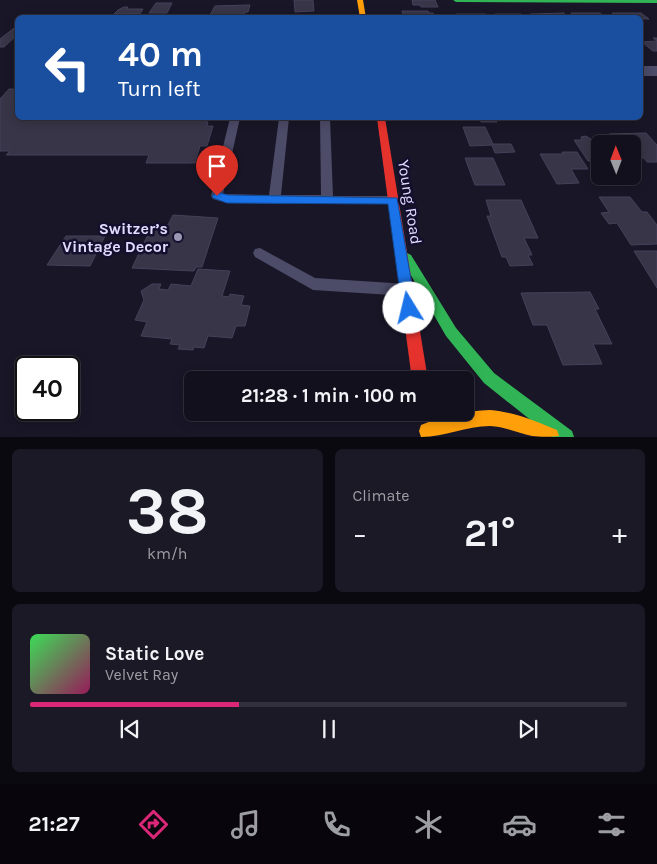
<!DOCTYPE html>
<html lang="en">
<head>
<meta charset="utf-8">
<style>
  body { margin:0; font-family:Karla,sans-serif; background:#1c1926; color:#f1f3f6; height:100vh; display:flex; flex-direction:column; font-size:19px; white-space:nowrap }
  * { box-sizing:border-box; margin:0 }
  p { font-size:16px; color:#9d9da4 }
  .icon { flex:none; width:28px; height:28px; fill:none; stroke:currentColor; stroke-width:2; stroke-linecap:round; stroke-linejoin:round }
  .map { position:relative; height:437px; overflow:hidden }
  .details { display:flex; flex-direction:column; gap:12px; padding:12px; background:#0a0910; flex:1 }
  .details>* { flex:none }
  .guide { position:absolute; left:15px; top:15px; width:628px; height:105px; border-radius:8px; box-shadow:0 2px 12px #0003,0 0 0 1px #32303b; background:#1a4fa0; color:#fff; overflow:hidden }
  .needle { width:32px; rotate:359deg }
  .tools { position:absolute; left:591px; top:135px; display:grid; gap:10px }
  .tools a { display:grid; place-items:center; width:50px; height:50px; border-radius:8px; background:#13101d; box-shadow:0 2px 12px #0003,0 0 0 1px #32303b; font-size:25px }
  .speed { position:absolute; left:15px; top:356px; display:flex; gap:10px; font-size:25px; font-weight:700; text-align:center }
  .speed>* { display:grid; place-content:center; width:65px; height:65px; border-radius:50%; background:#13101d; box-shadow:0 2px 12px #0003,0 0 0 1px #32303b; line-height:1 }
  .speed .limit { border:2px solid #111; border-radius:8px; background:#fff; color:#111 }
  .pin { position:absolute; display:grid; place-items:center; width:42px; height:42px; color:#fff; margin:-51px -21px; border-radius:50% 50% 50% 0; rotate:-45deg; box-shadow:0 0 5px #0007 }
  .pin .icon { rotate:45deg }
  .me { position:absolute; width:55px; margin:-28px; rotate:351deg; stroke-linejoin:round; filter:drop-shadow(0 0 4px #0008) }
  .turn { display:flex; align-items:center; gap:18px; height:105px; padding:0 20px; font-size:22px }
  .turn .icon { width:65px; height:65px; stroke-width:2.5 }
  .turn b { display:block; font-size:35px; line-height:42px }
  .big { font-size:38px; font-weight:700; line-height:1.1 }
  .details .tile { flex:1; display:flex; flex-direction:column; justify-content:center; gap:8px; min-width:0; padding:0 18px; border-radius:8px; background:#1c1926 }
  .details .dial { align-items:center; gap:0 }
  .dial b { font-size:65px; line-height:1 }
  .song { display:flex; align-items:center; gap:15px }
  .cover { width:60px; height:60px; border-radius:8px; background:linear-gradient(135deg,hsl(130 70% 55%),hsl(330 70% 35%)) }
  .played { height:5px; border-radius:2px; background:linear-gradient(90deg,#db2777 35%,#32303b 35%) }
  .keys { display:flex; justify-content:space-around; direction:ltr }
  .heat { display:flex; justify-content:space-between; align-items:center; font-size:28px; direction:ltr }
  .details .tiles { flex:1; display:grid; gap:12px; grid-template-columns:1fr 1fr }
  .tile:last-child { grid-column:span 2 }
  .trip { position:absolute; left:184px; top:371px; width:290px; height:50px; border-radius:8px; background:#13101d; box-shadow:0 2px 12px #0003,0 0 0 1px #32303b; font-weight:700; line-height:50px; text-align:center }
  .tab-bar { display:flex; height:80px; justify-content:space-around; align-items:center; background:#08060c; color:#9d9da4 }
  .tab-bar .icon { width:35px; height:35px }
  .tab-bar .on { color:#db2777 }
  .tab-bar b { font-size:22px; color:#f1f3f6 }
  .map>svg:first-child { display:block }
  .building { fill:#383548; stroke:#45415a }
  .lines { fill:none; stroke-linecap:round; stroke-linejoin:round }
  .lane { fill:#4c4b68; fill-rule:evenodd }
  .street { fill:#4c4b68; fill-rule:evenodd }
  .fast { fill:#30b455; fill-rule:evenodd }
  .slow { fill:#ff9f0a; fill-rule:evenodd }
  .jam { fill:#e5322d; fill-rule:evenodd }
  .route { fill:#1a73e8; stroke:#114b97 }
  .poi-dot { fill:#9a97b3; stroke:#150f2e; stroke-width:2 }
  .labels { text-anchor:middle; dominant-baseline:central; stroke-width:5; stroke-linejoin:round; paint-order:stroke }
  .street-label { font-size:16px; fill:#e0dcff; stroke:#150f2e }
  .poi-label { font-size:16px; font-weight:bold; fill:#e0dcff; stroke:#150f2e; text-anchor:end }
</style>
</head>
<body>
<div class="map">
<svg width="657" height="437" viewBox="0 0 657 437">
  <rect width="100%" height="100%" fill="#191627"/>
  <g class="building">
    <path d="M294,0h19l1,11 -19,1z"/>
    <path d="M412,0h23l3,7h-17l-1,-2h-7z"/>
    <path d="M156,3h16l-5,10h-18z"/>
    <path d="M250,5l-2,7h-3l-1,3h-34l5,-9z"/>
    <path d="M124,7h4l-1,2h16l-3,5h-26l4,-4z"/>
    <path d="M402,11h26l1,2h4l2,5h-31z"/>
    <path d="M564,13l4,5h-35l-3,-4z"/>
    <path d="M571,13h29l7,5h-32z"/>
    <path d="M612,13h29l8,6 -32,-1z"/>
    <path d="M456,14h30l3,4h-31z"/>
    <path d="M495,14h26l3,4h-26z"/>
    <path d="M18,25v9l-14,13h-4v-8z"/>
    <path d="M653,38h4v13h-4l-11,-9 15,-1z"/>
    <path d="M9,89h9v29h192h-3l-1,4h2l-1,4h6l-6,20h-7l-5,17h-49l3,-8h-143l4,-4h-10v-52z"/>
    <path d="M479,118h16l2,4h-16z"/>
    <path d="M463,127h22l8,17h18l4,8 -20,1 -3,-8 -22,1z"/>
    <path d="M646,133l11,12v17h-10l-4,-5 -2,3h-9v-16h-15l-8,-10z"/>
    <path d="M586,136l6,4h17l3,4h-12v17h-12l-14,-21h8l-1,-3z"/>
    <path d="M562,152h15l11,17h-17l8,14 -22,1 -17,-30h23z"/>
    <path d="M465,158h28l12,27h-30z"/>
    <path d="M599,197h31l12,15h5l10,13v19l-26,1 -14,-22 -8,1 -8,-11 8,-1z"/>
    <path d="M486,200h35l17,38h-14l8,17h-4l5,10 -23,1 -4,-9h-4l-15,-41h4z"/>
    <path d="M173,215l45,3 -16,49h-6l-2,4 -62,-3 21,-44 15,1z"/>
    <path d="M66,236h39l-15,30 -43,-1z"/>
    <path d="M634,251h23v37l-8,-13z"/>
    <path d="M198,269l32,2 -8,25 7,1 1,-3 14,2 -3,9 9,1 -5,20h-9l-4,12 -24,-2 -4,12 -10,-1 -1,3 -15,-1 2,-4 -10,-1 2,-5 -31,-3 6,-14 -12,-2 9,-20 -3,-9 11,-7h9l-2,5 9,1 3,-6 20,2z"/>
    <path d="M590,292l9,17h-4l17,35h-19l9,20 -39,1 -16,-40h-14l-12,-32z"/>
  </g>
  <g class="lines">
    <g class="lane">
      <path d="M230,118h10l-17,76 46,1 10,-77h10l-8,77h40l-1,-77h10l3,78h60l6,4 -6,4 -166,-1 -14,-4 -2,-3z"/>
      <path d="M260,248l55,30 92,6 5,2 2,4 -2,4 -5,2 -94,-6 -58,-33 -2,-4 2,-4z"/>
    </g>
    <rect class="street" x="640" y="66" width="17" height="10"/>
    <g class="fast">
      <path d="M453,0h204v3l-201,-1z"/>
      <path d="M407,253l4,2 45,73 38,45 78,58 2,6h-22l-68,-54 -38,-47 -45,-78 2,-3z"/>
    </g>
    <g class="slow">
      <path d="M357,0h6l3,18h-6z"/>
      <path d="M490,410c24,2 45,11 67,20l2,6c-7,1 -19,1 -27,0 -14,-3 -26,-9 -42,-10 -24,0 -45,11 -69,11l-2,-6 2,-6c22,-9 45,-14 69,-15z"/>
    </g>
    <path class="jam" d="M377,118h8l43,262h-16z"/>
  </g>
  <path class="route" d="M217,192l11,3 169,3 19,110 -2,4 -5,2 -5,-2 -2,-4 -14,-104 -161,-1 -14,-5 -1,-2z"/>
  <circle class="poi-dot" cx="178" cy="237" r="5"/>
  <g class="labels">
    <g class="street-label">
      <text transform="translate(410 202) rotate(81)">Young Road</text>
    </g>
    <g class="poi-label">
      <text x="168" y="228">Switzer’s<tspan x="168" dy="18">Vintage Decor</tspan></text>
    </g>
  </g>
</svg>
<div class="tools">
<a><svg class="needle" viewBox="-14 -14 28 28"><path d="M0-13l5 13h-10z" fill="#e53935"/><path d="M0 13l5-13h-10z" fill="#9d9da4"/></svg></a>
</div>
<div class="speed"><div class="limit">40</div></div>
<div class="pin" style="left:217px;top:196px;background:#d93025"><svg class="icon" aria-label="arrive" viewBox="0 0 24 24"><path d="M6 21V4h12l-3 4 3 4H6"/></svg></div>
<svg class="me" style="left:409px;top:308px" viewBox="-20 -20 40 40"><circle r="19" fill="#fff"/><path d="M0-13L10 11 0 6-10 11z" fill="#1a73e8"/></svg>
<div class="trip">21:28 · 1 min · 100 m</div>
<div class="guide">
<div class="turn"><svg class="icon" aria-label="left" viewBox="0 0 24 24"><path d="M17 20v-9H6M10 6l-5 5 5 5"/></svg><div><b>40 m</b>Turn left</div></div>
</div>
</div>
<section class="details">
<div class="tiles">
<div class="tile dial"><b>38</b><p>km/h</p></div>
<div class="tile"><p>Climate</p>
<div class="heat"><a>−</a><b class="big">21°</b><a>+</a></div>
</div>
<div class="tile">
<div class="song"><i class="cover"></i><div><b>Static Love</b><p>Velvet Ray</p></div></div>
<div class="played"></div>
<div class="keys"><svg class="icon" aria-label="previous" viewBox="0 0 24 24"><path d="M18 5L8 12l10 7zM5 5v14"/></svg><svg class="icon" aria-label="pause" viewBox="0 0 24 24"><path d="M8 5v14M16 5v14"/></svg><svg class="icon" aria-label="next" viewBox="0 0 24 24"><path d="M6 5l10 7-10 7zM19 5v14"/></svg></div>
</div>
</div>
</section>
<nav class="tab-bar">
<b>21:27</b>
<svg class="icon on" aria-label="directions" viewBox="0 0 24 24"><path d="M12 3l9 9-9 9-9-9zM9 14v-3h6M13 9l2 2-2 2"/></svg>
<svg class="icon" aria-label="music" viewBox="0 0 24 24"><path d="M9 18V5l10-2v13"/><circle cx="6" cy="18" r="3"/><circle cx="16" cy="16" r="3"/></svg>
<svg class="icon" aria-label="phone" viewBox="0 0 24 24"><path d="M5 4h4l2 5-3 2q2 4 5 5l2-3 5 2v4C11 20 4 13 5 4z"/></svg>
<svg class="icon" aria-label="climate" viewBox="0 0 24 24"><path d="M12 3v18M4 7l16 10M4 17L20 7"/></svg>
<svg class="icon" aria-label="car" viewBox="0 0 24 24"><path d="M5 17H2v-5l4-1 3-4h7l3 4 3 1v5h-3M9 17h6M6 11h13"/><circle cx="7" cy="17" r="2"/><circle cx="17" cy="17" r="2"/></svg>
<svg class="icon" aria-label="filters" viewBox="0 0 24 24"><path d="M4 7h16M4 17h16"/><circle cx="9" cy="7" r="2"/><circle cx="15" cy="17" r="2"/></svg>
</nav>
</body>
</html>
